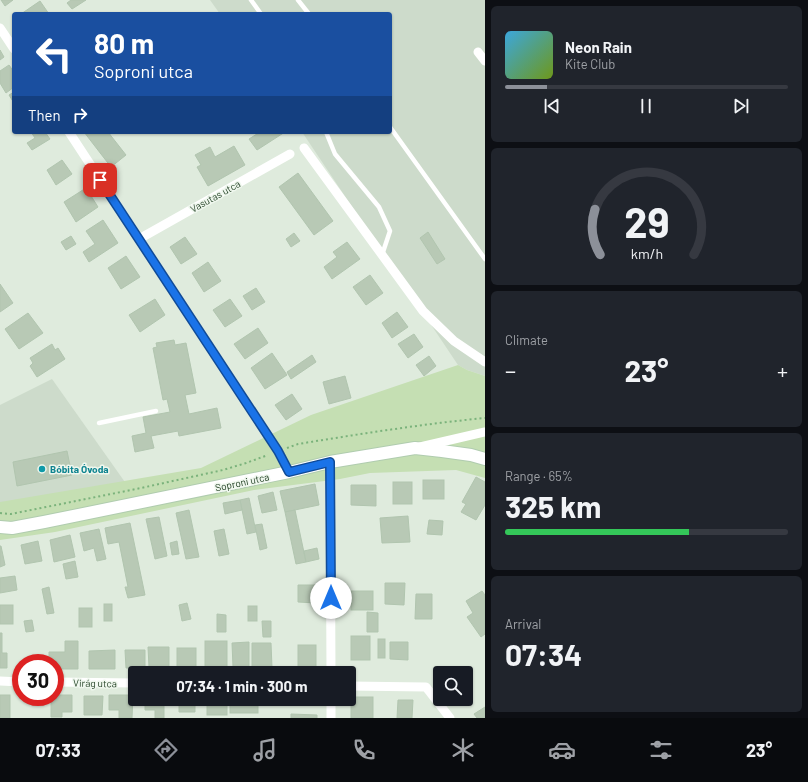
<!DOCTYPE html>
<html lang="en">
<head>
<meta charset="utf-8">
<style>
  body { margin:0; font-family:Barlow,sans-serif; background:#20242c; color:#f1f3f6; height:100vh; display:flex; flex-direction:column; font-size:15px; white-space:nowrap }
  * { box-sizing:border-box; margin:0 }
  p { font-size:13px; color:#9ea1a6 }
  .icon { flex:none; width:22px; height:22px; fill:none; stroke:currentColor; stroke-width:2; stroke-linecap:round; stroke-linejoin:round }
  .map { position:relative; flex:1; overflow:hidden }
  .sheet { display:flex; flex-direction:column; gap:6px; padding:6px; background:#0d0f14; width:323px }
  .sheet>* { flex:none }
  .banner { position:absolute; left:12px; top:12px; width:380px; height:122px; border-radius:4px; box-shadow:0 1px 3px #0004; background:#1a4fa0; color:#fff; overflow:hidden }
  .tools { position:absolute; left:433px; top:666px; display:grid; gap:8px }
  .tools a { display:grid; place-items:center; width:40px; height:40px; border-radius:4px; background:#171b24; box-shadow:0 1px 3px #0004; font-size:20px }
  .speed { position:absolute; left:12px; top:654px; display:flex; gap:8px; font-size:20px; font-weight:700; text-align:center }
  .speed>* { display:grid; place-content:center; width:52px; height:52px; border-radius:50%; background:#171b24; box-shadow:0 1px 3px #0004; line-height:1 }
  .speed .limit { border:6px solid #d22; background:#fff; color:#111 }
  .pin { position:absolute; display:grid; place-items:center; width:34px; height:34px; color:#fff; margin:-17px; border-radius:8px; box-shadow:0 2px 6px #0006 }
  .me { position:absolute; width:44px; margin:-22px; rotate:0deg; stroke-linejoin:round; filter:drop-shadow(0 0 3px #0008) }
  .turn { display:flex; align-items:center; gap:14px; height:84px; padding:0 16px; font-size:18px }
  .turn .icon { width:52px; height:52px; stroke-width:2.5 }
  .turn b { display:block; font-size:28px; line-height:34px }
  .then { display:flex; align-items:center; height:38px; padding:0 16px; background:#0003; gap:8px; font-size:15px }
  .big { font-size:30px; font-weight:700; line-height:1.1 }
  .sheet .widget { flex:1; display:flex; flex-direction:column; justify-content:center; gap:6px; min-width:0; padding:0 14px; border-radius:6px; background:#20242c }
  .sheet .dial { align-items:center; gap:0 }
  .dial svg { height:104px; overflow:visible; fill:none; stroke:#363941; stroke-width:7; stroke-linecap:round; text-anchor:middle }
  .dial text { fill:#f1f3f6; stroke:none }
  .song { display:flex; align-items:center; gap:12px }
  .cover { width:48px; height:48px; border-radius:6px; background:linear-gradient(135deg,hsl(200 70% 55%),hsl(80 70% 35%)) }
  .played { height:4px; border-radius:2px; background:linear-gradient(90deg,#8c9099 15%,#363941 15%) }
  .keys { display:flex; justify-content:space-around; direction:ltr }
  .heat { display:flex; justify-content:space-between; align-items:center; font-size:22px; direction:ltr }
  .charge { height:6px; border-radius:3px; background:linear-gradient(90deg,#34c759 65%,#363941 0) }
  .trip { position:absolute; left:128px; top:666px; width:228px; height:40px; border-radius:4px; background:#171b24; box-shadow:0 1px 3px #0004; font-weight:700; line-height:40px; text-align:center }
  .dock { display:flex; height:64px; justify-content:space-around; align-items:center; background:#090b0e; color:#9ea1a6 }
  .dock .icon { width:28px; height:28px }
  .dock .current { color:#8c9099 }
  .dock b { font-size:18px; color:#f1f3f6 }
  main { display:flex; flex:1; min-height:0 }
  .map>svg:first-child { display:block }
  .built { fill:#cddbcb }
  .green { fill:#c5dfb3 }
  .building { fill:#b8c9b5; stroke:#b1c5af }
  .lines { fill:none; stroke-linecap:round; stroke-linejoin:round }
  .secondary-casing { stroke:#b0ccaf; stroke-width:14 }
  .path { stroke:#7ab27b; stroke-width:2; stroke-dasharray:2 3; stroke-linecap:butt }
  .lane { stroke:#fff; stroke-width:4.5 }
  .street { stroke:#fff; stroke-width:9 }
  .secondary { stroke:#fff; stroke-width:12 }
  .route-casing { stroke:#114b97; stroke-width:10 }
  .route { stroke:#1a73e8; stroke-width:7 }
  .culture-dot { fill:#0f9aa8; stroke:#eff7ee; stroke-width:1.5 }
  .labels { text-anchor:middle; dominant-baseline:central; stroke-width:3; stroke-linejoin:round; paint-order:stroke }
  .street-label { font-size:10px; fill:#1d3c1f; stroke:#eff7ee }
  .culture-label { font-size:10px; font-weight:bold; fill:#0d838f; stroke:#eff7ee; text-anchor:start }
</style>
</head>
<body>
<main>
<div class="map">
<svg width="485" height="718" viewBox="0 0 485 718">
  <rect width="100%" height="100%" fill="#dfebdd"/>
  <g class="built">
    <path d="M210,0h275v376l-18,-6 -9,-5 -156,-233h88v-118h-170z"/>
    <path d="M52,379l75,106 -127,21v-101z"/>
  </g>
  <path class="green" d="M458,365l9,5 18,6v102l-29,-8 -86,3 -30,6 -86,11 -199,42 -55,8v-38l201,-34 110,-53z"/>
  <g class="building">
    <path d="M1,0h12l-8,6z"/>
    <path d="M71,0h15l-14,9 -5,-6z"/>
    <path d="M40,1l9,13h-28z"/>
    <path d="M0,50l4,7 -4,3z"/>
    <path d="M9,65l5,7v15l-8,6 -6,-10v-12z"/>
    <path d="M14,92v11l-5,-8z"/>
    <path d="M31,132h14l5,7 -18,11 -5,-7 8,-5z"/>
    <path d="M84,132h24l18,23 -15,12z"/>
    <path d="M260,132h25l-28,18 -8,-11z"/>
    <path d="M234,146l11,19 -37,21 -11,-19 4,-2 -6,-10 15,-8 5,10z"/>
    <path d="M62,160l10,14 -16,11 -9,-15z"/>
    <path d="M298,173l35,48 -19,14 -35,-48z"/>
    <path d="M86,188l12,19 -22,15 -12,-20z"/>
    <path d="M103,220l15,23 -29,19 -6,-10 12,-8 -9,-13z"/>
    <path d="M428,232l17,27 -8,5 -17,-26z"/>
    <path d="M294,233l6,8 -9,6 -5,-8z"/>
    <path d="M71,236l5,8 -10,6 -5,-8z"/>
    <path d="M185,237l12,17 -16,10 -11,-17z"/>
    <path d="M347,242l13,17 -28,20 -8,-12 13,-10 -4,-5z"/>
    <path d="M126,256l14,21 -19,12 -13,-21z"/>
    <path d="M208,262l13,19 -17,11 -12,-19z"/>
    <path d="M370,275l13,18 -17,12 -13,-18z"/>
    <path d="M0,284l13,19 -13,9z"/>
    <path d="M256,288l9,14 -13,8 -9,-14z"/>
    <path d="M155,299l10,16 -25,17 -11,-17z"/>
    <path d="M230,299l12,17 -17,11 -12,-17z"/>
    <path d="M397,312l11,15 -16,11 -10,-15z"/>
    <path d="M28,313l15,20 -24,16 -14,-20z"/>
    <path d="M258,328l10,15 -23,16 -11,-15z"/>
    <path d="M414,334l9,13 -15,11 -10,-14z"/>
    <path d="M174,340l1,5 11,-2 10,50 -11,2 4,19 28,-6 4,20 -42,8 -1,-5 -27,5 3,12 -19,4 -3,-16 14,-3 -3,-16 27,-5 -3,-13 -4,1 -10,-52 4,-1 -1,-4z"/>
    <path d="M52,344l3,6 3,-2 7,11 -28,18 -7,-11 3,-3 -3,-5z"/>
    <path d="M272,353l15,22 -22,14 -14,-21z"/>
    <path d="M312,355l4,7 -25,17 -4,-7z"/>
    <path d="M429,356l7,10 -12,10 -8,-11z"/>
    <path d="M345,376l6,22 -22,6 -6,-22z"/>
    <path d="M292,394l10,15 -16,11 -11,-15z"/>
    <path d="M67,451l5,24 -55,11 -4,-24z"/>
    <path d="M476,477l9,5v23l-9,15 -15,-8 5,-8 -4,-2z"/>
    <rect x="423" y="480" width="21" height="19"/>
    <rect x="393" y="482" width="19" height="22"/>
    <path d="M315,484l4,21 -34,7 -5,-21z"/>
    <path d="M351,485h25v21l-25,-1z"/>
    <path d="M273,492l4,18 -15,3 -4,-17z"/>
    <path d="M249,498l7,34 -9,2 -7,-34z"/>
    <path d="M240,500l2,10 -17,4 -2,-11z"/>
    <path d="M189,510l10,47 -13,2 -10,-46z"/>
    <path d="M295,510l11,52 -10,2 -11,-52z"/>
    <path d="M408,516l2,26 -28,1 -2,-25z"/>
    <path d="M159,517l8,39 -12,3 -9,-40z"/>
    <path d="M429,520l14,1 -1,14 -15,-1z"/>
    <path d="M130,523l15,72 -17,3 -3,-11h3l-9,-45 -11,2 -3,-16z"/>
    <path d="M262,524l5,24 -7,2 -5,-25z"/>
    <path d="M99,529l7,30 -9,2 -3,-13 -10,3 -4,-18z"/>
    <path d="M224,529l5,25 -10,2 -5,-25z"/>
    <path d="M70,535l5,22 -21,5 -4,-22z"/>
    <path d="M38,541l4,20 -17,3 -4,-19z"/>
    <path d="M177,541l2,13 -7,1 -2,-12z"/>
    <path d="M0,546h1l4,19 -5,2z"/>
    <path d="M317,548l2,11 -13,3 -2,-11z"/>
    <path d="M75,561l3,16 -12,2 -3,-15z"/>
    <path d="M15,576l2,14 -17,3v-15z"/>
    <path d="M385,583h20l-1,22 -19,-1z"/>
    <path d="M298,585h18v18l-18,-1z"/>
    <path d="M49,587l5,26 -7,1 -5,-25z"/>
    <rect x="351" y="591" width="22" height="19"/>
    <path d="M482,591l3,4v39l-4,3 -14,-20 6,-4 -7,-12z"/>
    <path d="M416,594h16v25h-17z"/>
    <path d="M187,603l4,16 -9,2 -3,-16z"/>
    <rect x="104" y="604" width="8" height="17"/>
    <rect x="0" y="605" width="13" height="19"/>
    <rect x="248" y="606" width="9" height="15"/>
    <rect x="79" y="608" width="13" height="19"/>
    <path d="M367,612l11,1v19h-11z"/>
    <path d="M217,614l9,1v17h-9z"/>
    <path d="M32,620l2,11 -8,1 -2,-11z"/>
    <path d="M262,621h9v16h-8z"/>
    <path d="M0,633h2v20h5v15h-7z"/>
    <rect x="351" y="636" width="19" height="24"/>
    <rect x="378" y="639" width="7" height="19"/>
    <path d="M65,641h13v28h-23v-6h-6v-11h16z"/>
    <rect x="205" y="641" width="22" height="26"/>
    <path d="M249,642v25h-16l-1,-24z"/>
    <path d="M390,642h18v18l-18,-1z"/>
    <path d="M252,643h19l1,25h-20z"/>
    <rect x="298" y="645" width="18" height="22"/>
    <path d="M148,647h21v20h-20z"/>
    <rect x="177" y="648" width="19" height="19"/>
    <path d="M115,650v19h-26v-18z"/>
    <path d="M125,650h20v18h-19z"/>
    <rect x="0" y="695" width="10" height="23"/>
    <path d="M55,695h17v17h-10v5h-11v-20h4z"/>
    <path d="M109,695h24l-1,23h-13v-8h-10z"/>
    <path d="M84,696h19l-1,19h-18z"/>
    <rect x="351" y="697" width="22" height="21"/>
    <path d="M145,699h19v19h-9v-8h-10z"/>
    <path d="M169,699h26v13h-16v-9h-10z"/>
    <rect x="207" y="699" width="20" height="16"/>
    <rect x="230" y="699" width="28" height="14"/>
    <path d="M398,700h15l-1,18h-15z"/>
    <path d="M485,707v11h-8l-3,-4z"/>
    <path d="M291,714l26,1v3h-26z"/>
  </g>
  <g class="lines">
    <g class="secondary-casing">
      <path id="secondary" d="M0,527l12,1 32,-6 245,-50 41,-10 85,-14 27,3 29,4 14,4"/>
    </g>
    <g class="path">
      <path d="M287,448l11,-4c62,-10 124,-20 187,-26"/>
      <path d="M0,513l11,1 130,-26 82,-18 23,-7 22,-8"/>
    </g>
    <g class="lane">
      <path d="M251,0l10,14"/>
      <path d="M298,0l11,14"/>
      <path d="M390,127l95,132"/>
      <path d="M326,132l9,22 44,53 11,24 -8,24"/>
      <path d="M99,423l57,-12"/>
    </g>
    <g class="street">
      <path d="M0,28l14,21"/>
      <path d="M478,52l7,9"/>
      <path d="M69,132l209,319 11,21"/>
      <path d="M304,148l119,163 31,30 31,21"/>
      <path d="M139,239l151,-85"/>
      <path d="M420,447l65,-15"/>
      <path d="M330,462l1,211"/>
      <path d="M0,681l21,1"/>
      <path d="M55,682l80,1"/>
      <path d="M349,686l77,1 24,31"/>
      <path d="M331,718v-19"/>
    </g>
    <use href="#secondary" class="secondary"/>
  </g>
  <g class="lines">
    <g class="route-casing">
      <path id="route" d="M100,180l178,271 11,21 41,-10 1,136"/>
    </g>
    <use href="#route" class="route"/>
  </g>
  <circle class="culture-dot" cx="42" cy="469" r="4"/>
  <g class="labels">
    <g class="street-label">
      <text transform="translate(215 196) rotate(-29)">Vasutas utca</text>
      <text transform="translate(242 482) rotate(-12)">Soproni utca</text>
      <text transform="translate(95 683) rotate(1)">Virág utca</text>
    </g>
    <g class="culture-label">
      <text x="50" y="469">Bóbita Óvoda</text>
    </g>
  </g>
</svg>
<div class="tools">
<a><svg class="icon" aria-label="search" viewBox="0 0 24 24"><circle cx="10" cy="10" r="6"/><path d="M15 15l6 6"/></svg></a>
</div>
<div class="speed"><div class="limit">30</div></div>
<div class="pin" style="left:100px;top:180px;background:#d93025"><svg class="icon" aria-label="arrive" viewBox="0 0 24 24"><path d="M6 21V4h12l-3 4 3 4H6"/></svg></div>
<svg class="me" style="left:331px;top:598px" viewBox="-20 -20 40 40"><circle r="19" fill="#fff"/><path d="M0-13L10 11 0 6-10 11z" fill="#1a73e8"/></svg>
<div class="trip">07:34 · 1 min · 300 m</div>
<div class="banner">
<div class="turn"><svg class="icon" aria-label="left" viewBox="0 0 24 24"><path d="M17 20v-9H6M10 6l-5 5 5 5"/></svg><div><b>80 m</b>Soproni utca</div></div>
<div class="then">Then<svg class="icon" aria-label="right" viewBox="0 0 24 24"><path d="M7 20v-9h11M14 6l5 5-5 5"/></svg></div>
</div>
</div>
<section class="sheet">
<div class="widget">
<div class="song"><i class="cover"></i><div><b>Neon Rain</b><p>Kite Club</p></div></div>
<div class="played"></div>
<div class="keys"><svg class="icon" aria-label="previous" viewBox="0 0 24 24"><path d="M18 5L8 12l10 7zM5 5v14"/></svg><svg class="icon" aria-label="pause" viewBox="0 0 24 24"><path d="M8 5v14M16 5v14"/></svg><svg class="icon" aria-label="next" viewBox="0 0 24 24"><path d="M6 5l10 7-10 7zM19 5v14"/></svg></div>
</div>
<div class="widget dial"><svg viewBox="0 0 100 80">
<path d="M14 69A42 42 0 1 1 86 69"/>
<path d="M14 69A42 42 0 0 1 10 34" stroke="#8c9099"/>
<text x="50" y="56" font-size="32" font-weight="700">29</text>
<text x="50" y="72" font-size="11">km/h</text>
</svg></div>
<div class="widget"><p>Climate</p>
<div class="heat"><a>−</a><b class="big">23°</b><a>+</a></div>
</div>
<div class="widget"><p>Range · 65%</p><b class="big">325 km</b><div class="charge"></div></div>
<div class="widget"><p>Arrival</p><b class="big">07:34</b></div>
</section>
</main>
<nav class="dock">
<b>07:33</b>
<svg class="icon current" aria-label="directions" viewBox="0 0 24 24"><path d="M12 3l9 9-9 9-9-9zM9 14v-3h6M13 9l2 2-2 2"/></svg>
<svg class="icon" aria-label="music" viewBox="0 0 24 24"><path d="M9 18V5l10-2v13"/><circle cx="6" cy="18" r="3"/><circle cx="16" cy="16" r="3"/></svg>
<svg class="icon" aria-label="phone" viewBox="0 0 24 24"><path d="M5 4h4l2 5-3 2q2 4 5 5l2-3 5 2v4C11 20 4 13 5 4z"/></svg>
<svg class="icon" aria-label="climate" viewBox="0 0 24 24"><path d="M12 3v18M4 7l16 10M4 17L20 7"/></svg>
<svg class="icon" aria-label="car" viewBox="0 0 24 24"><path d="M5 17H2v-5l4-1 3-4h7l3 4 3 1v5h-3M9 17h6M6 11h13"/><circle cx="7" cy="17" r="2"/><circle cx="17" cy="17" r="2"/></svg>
<svg class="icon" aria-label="filters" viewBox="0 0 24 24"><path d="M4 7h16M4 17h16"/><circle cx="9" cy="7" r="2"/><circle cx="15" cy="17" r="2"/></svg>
<b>23°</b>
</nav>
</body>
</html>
